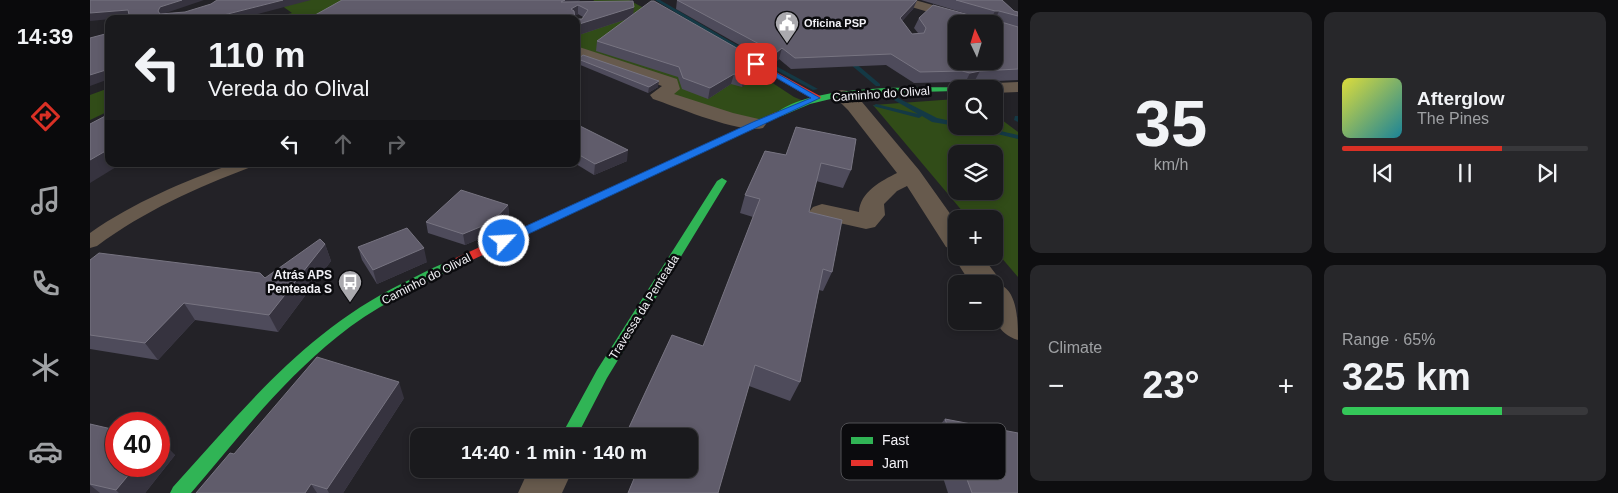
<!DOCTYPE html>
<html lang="en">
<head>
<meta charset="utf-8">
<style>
  body { margin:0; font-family:Helvetica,sans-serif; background:#27272a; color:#f1f3f6; height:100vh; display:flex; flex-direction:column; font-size:19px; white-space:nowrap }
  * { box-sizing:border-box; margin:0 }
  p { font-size:16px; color:#9fa1a4 }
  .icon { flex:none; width:28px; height:28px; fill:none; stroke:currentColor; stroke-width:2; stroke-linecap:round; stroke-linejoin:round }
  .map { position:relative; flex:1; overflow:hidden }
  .details { display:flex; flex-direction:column; gap:12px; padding:12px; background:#0e0e10; width:600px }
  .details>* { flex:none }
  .top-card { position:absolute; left:15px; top:15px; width:475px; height:152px; border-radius:10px; box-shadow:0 2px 8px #0003,0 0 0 1px #38383b; background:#1a1a1d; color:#f1f3f6; overflow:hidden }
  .needle { width:32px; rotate:356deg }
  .controls { position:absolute; left:858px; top:15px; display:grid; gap:10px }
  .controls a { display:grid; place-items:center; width:55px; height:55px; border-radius:10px; background:#1a1a1d; box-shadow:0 2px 8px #0003,0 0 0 1px #38383b; font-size:25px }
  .speed { position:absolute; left:15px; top:412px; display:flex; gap:10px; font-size:25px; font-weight:700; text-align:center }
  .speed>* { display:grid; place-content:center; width:65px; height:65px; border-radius:50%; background:#1a1a1d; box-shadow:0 2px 8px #0003,0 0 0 1px #38383b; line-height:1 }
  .speed .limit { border:8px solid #d22; background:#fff; color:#111 }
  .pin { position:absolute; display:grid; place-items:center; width:42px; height:42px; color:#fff; margin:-21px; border-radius:10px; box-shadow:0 2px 8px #0006 }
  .me { position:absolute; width:55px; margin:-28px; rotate:65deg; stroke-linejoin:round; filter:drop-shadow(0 0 4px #0008) }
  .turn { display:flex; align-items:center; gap:18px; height:105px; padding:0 20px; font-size:22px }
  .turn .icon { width:65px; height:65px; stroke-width:2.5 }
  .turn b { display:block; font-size:35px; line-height:42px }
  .lanes { display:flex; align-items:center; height:48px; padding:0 20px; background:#0003; justify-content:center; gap:25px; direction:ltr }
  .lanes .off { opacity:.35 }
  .big { font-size:38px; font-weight:700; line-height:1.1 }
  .details .widget { flex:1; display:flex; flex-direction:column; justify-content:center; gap:8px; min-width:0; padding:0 18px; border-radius:10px; background:#27272a }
  .details .dial { align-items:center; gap:0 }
  .dial b { font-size:65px; line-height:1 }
  .song { display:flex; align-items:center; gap:15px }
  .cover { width:60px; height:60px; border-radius:8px; background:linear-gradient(135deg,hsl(60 70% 55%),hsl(190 70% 35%)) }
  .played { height:5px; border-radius:2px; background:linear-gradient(90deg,#d93025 65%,#38383b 65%) }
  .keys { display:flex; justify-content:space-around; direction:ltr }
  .heat { display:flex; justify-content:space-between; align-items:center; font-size:28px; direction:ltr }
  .charge { height:8px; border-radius:4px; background:linear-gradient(90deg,#34c759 65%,#38383b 0) }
  .details .tiles { flex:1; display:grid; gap:12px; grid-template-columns:repeat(2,1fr) }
  .trip { position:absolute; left:320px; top:428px; width:288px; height:50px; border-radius:10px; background:#1a1a1d; box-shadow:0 2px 8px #0003,0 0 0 1px #38383b; font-weight:700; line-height:50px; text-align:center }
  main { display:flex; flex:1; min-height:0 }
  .tabs { display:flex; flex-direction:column; width:90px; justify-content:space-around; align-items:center; background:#0a0a0c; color:#9fa1a4 }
  .tabs .icon { width:35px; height:35px }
  .tabs .current { color:#d93025 }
  .tabs b { font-size:22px; color:#f1f3f6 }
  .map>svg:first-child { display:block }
  .green { fill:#314c18; fill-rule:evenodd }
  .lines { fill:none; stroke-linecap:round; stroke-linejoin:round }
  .stream { fill:#143945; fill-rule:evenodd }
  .lane { fill:#675a4d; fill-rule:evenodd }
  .street { fill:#675a4d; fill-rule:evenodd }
  .fast { fill:#30b455; fill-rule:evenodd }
  .jam { fill:#e5322d; fill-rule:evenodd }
  .wall { fill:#4e4b5b }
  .shaded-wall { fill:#36333f }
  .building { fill:#605c6b; stroke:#777481; fill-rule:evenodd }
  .route { fill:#1a73e8; stroke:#114b97 }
  .labels { text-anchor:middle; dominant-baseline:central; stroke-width:5; stroke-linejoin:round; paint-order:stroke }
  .far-poi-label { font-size:11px; font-weight:bold; fill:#f2f1f6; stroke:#0b0b0e; text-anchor:start }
  .street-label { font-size:12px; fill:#f2f1f6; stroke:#0b0b0e }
  .poi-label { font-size:12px; font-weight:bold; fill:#f2f1f6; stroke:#0b0b0e; text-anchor:end }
  .key { fill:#0b0b0e; stroke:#505054; stroke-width:1 }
  .key-label { font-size:14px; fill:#f2f1f6 }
</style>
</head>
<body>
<main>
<nav class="tabs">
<b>14:39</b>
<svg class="icon current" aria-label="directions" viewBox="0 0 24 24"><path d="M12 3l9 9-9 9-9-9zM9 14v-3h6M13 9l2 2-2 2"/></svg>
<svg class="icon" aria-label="music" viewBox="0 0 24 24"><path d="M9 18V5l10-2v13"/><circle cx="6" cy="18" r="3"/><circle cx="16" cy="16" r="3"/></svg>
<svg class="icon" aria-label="phone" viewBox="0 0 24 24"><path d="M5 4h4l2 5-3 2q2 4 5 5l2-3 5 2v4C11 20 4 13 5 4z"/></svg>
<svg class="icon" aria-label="climate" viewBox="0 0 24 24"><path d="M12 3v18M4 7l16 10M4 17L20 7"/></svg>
<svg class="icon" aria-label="car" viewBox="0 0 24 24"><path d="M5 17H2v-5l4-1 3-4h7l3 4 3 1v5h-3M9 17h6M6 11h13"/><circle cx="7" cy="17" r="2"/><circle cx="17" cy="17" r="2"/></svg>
</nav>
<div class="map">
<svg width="928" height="493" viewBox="0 0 928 493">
  <rect width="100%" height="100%" fill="#232227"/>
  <g class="green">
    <path d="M184,0h95l-46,19h-55l24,-6z"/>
    <path d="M504,0h35l98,53 67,44 12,5 -50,22 -97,-29 12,-6 -95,-38v-27l9,-8z"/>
    <path d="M19,88v23l-19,9v-25z"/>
    <path d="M866,99v27h38v-12l24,18v145l-24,-28v-30h-25l-96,-114zM866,154h38v37h-38z"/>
  </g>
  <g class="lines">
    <g class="stream">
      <path d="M565,0h5l70,41 88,48 -5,1 -87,-47z"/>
      <path d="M754,57h4l32,27v2h-4l-32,-27z"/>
      <path d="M806,97l41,21 19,4v4l-24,-4 -10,-6 -3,2 -46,-12 3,-2 42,10 -24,-14v-2z"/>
      <path d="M925,116h3v6l-4,-2z"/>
      <path d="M874,126h14l40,9v4z"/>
    </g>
    <path class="lane" d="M142,164h22l-3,3c-55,21 -107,44 -154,79l-7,2v-15c44,-31 93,-51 142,-69z"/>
    <g class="street">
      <path d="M806,0h19l74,21 2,3h-22l-71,-21z"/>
      <path d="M486,46l101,33 3,10 -6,5 59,19 30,7 3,4 -3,4c-23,6 -86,-21 -110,-29l-3,-4 12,-9 -86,-30z"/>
      <path d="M928,82v10l-24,1v-4h-29l3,-4 6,-1z"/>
      <path d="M752,90l6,1 14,11 57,68 37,52v28l-10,-3 -39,-61 -10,5 -13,13 1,11 -10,12 -9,2 -53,-12 -4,-5 4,-5 9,-3 37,8c1,-20 22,-31 38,-39l-49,-63 -15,-15 3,-4z"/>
      <path d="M866,251v5h26l16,21 3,8c17,8 17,38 17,55 -28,-9 -24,-32 -24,-56h-23l-18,-28z"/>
      <path d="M439,469h44l-11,24h-44z"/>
    </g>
    <g class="fast">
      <path d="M866,87l3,2h-3v2l-75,2 -38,3 -33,8 -28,12 -7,-2c36,-30 135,-26 181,-27z"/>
      <path d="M632,178l5,3 -120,197 -30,58h-16l36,-66 120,-189z"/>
      <path d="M361,261l4,1 2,3 -2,3c-41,20 -83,40 -118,69 -56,45 -100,102 -146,156h-21l3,-6c72,-79 131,-155 230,-204 15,-7 31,-17 48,-22z"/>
    </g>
    <g class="jam">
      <path d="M639,46l91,50 1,2 -7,2 -87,-51 -1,-1z"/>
      <path d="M686,112l7,2 -328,154h-8l-2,-3 2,-3z"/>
    </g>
  </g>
  <g class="wall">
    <path d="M252,0h238l-3,2 57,12 126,60 -18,13 -11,-3 -23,15 -26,-10 -4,-12 -82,-26 1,-10 30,-22 -51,17 7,-19 -5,-3 -3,2z"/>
    <path d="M587,0h240l-4,9 -11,12 10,13 6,-1 -4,-5 5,-10 55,-2 -53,-16h81l12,11 4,1v68l-44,2 -10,3 -8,-3 -42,1 -28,-18 -95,4 -12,-10 -6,5 -97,-55z"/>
    <path d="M488,59l80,28 -10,6 -70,-29z"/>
    <path d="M486,124l51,37 -33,14 -18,-11z"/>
    <path d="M706,127l60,12 -5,31 -8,18 -27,-7 -7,31 33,8 -10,52 -9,19 -4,-1 -19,92 -10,19 -41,-15 -31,107h-90l8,-18 -14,-6h67v-33h-64l47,-101 31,11 50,-129 -13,-4 5,-18 20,-44 21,4z"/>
    <path d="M418,205l1,11 -16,17 -28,12 -37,-12 -2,-11z"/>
    <path d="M235,244l6,17 -53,71 -83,-12 -37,40 -68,-11v-89l175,18z"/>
    <path d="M268,247l69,15 -50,22 -15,-24z"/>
    <path d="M314,398l-61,95h-147l38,-39z"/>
    <path d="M855,419l73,74h-70l-18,-56z"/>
    <path d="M0,424l85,31 -30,38h-55z"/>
  </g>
  <g class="shaded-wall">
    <path d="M92,0h22l-41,14 -2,4 -3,-7 2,-4z"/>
    <path d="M193,0h28l-72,19h-31z"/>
    <path d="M475,0h15l-19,12v-10z"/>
    <path d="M827,0l-4,9 -17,19 4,-10z"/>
    <path d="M488,5v9l-7,5v-10z"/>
    <path d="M544,7l-1,10 -57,19v-11z"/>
    <path d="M38,10l4,7 -42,4v-8z"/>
    <path d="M905,11h4l-4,9 -5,1z"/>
    <path d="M692,48l-3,11 -6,5 3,-11z"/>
    <path d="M673,63l-3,11 -18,13 2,-10z"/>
    <path d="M19,69v10l-19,7v-11z"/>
    <path d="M890,71l-6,11 -10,3 6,-12z"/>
    <path d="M644,74l-3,10 -23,15 2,-11z"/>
    <path d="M569,81l-1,6 -10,6 1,-6z"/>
    <path d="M19,149v15h12l-31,19v-23z"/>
    <path d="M538,150l-1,11 -33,14 1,-11z"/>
    <path d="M418,205l1,11 -16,17 -28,12 -2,-11z"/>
    <path d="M235,244l6,17 -53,71 -9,-17z"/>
    <path d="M334,248l3,14 -50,22 -4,-14z"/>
    <path d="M94,303l11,17 -37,40 -13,-17z"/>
    <path d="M309,382l5,16 -61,95h-14l-2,-4z"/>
    <path d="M69,438l16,17 -30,38h-26l-3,-3 20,-24h23z"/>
    <path d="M221,484l6,9h-12z"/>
    <path d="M0,485l10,8h-10z"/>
  </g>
  <g class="building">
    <path d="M0,0h92l-22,7 -2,4 2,3 25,-2 26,-8 6,-4h66l-75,19h-78l-2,-9 -38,3z"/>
    <path d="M252,0h223l-4,2 72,-1 1,6 -58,18v-6h6l6,-9 -10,-5 -7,4 3,2 1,8h-267z"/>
    <path d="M587,0h240l-17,18 12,16 12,-1 2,-5 -7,-10 14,-13 40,11h24l1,5 20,6v42l-38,2 -10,2 -8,-2 -42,1 -29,-18 -96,4 -13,-10 -6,5zM866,24h38v37h-38z"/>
    <path d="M866,0h46l12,11 4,1v4l-19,-5h-4z"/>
    <path d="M561,1h3l109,62 -19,14 -10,-3 -24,14 -27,-10 -4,-11 -82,-26z"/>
    <path d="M19,33v36l-19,6v-37z"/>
    <path d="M493,55l76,26 -10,6 -71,-28z"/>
    <path d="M19,114v35l-19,11v-36z"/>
    <path d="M486,124l52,26 -33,14 -19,-11z"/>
    <path d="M706,127l60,12 -5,31 -30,-7 -12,49 33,8 -10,52 -9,-3 -23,113 -45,-17 -37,128h-90l10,-24h51v-33h-64l47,-101 31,11 57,-147 -15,-4 20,-44 21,4z"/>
    <path d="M371,190l47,15 -16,17 -29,12 -37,-12z"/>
    <path d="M317,228l17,20 -51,22 -15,-23z"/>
    <path d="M230,239l5,5 -56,71 -85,-12 -39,40 -55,-8v-75l9,-7 161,20 5,5z"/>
    <path d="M227,357l82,25 -72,107 -16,-5 -6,9h-109l34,-40 4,1z"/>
    <path d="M855,419l73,14v60h-46z"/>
    <path d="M0,424l26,6v36h20l-20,24 -26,-6z"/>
  </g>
  <path class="route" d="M664,63h5l61,35 -313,146h-7l-2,-3 2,-3 253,-116 58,-24 -57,-33z"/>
  <defs>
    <g id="civic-pin" transform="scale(1.25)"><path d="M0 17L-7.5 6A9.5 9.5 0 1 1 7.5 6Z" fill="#aaa9ae" stroke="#0b0b0e"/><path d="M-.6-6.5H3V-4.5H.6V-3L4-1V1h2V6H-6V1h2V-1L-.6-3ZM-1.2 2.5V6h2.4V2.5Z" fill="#fff"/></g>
    <g id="bus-pin" transform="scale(1.25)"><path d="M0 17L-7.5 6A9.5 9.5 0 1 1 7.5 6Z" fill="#aaa9ae" stroke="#0b0b0e"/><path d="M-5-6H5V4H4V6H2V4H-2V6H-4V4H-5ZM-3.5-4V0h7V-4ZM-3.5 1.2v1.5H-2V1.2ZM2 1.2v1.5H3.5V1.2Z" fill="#fff"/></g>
  </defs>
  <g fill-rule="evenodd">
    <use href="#civic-pin" x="697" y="23"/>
    <use href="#bus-pin" x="260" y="282"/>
  </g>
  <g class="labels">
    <g class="far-poi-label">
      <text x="714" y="23">Oficina PSP</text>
    </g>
    <g class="street-label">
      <text transform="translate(791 94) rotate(-4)">Caminho do Olival</text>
      <text transform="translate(336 279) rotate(-27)">Caminho do Olival</text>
      <text transform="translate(554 307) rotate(-58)">Travessa da Penteada</text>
    </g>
    <g class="poi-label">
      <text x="242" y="275">Atrás APS<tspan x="242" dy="14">Penteada S</tspan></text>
    </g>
  </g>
  <rect x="751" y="423" width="165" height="57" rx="8" class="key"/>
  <rect x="761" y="437" width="22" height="7" fill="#30b455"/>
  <rect x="761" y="460" width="22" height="6" fill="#e5322d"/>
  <g class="key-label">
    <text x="792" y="445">Fast</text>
    <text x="792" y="468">Jam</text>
  </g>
</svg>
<div class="controls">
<a><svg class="needle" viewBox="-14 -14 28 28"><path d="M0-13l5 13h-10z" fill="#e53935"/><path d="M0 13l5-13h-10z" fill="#9fa1a4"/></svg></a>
<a><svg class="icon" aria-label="search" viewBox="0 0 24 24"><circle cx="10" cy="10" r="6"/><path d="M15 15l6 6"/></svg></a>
<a><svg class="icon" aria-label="layers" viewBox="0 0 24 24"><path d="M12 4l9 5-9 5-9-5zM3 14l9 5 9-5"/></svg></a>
<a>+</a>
<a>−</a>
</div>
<div class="speed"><div class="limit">40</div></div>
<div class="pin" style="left:666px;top:64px;background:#d93025"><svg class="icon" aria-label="arrive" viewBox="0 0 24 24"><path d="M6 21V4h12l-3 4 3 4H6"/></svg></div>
<svg class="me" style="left:414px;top:241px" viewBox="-20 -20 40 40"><circle r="17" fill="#1a73e8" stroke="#fff" stroke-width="3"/><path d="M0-11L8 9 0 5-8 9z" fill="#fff"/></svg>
<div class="trip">14:40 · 1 min · 140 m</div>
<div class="top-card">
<div class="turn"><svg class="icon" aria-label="left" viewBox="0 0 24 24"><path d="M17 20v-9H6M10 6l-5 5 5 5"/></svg><div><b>110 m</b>Vereda do Olival</div></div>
<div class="lanes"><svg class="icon" aria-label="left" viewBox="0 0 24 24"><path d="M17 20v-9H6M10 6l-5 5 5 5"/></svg><svg class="icon off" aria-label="ahead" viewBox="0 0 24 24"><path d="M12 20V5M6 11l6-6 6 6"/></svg><svg class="icon off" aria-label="right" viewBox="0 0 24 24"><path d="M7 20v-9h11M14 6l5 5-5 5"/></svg></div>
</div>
</div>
<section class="details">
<div class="tiles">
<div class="widget dial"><b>35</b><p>km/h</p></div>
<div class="widget">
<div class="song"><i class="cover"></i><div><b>Afterglow</b><p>The Pines</p></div></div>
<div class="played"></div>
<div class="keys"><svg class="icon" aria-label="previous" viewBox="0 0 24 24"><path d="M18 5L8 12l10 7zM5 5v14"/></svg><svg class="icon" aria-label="pause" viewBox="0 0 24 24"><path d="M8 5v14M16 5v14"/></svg><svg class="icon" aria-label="next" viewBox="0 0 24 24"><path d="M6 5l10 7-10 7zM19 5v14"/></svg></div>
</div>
<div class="widget"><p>Climate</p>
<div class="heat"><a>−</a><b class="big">23°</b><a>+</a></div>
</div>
<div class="widget"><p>Range · 65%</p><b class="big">325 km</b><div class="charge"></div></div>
</div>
</section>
</main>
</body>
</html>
